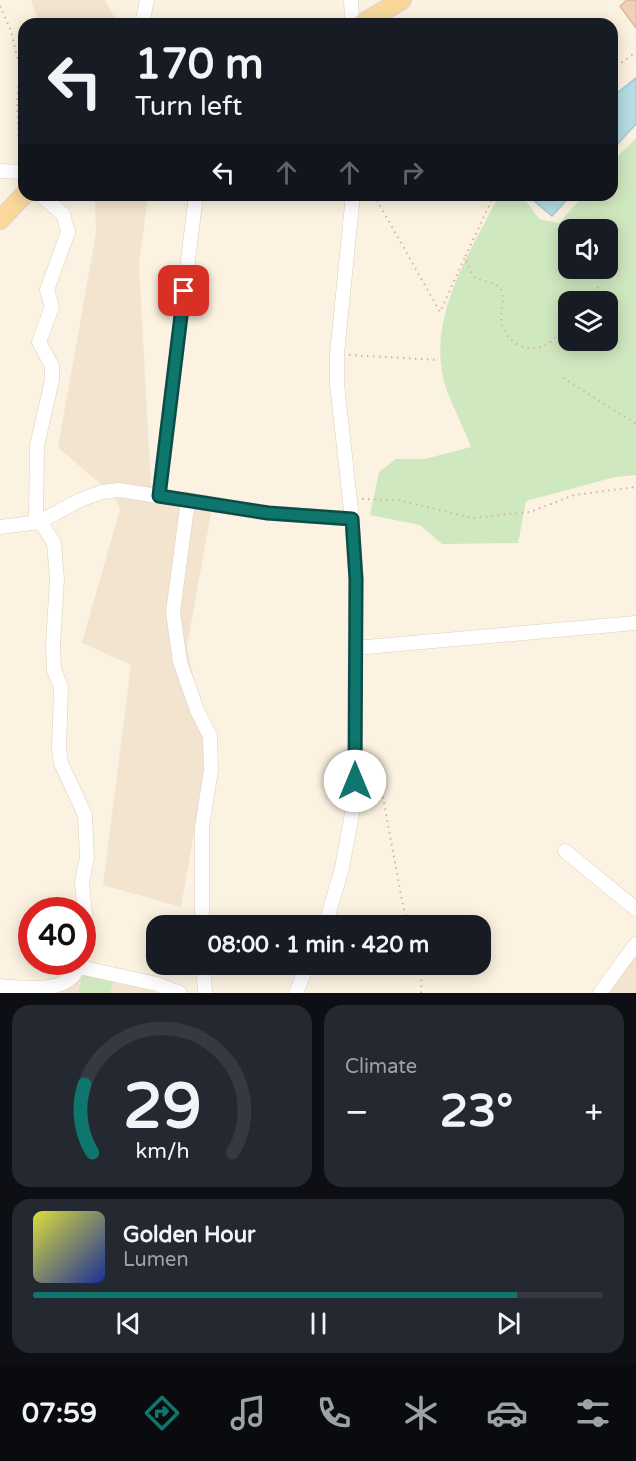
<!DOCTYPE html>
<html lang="en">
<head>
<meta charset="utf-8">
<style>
  body { margin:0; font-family:"Varela Round",sans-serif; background:#242831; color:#f1f3f6; height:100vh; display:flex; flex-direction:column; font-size:22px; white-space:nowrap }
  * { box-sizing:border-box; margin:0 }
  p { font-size:20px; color:#9ea1a6 }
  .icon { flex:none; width:33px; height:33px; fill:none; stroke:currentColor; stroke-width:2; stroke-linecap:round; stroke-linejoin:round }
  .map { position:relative; height:993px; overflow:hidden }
  .panel { display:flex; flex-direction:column; gap:12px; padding:12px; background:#0d0f14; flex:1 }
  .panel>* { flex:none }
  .hud { position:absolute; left:18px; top:18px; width:600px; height:183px; border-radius:18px; box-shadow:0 3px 15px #0003; background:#171b24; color:#f1f3f6; overflow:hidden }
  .controls { position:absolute; left:558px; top:219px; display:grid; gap:12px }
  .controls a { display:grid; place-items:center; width:60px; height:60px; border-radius:12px; background:#171b24; box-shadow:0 3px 15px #0003; font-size:30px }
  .speed { position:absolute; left:18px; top:897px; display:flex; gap:12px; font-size:30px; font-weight:700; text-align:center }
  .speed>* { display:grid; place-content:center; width:78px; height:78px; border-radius:50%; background:#171b24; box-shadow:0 3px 15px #0003; line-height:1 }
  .speed .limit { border:9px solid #d22; background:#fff; color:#111 }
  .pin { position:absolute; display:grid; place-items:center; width:51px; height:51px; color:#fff; margin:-26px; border-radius:12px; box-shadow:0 3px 9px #0006 }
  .me { position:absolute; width:66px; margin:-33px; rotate:0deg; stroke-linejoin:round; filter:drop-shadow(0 0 4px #0008) }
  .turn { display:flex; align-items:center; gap:21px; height:126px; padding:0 18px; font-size:27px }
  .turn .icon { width:78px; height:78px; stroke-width:2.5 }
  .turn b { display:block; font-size:42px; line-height:51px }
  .lanes { display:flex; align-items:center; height:57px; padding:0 18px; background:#0003; justify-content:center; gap:30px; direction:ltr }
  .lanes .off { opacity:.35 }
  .big { font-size:45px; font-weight:700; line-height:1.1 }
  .panel .widget { flex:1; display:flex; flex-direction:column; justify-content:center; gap:9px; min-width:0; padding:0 21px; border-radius:18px; background:#242831 }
  .panel .dial { align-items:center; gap:0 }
  .dial svg { height:156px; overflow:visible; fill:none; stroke:#363941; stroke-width:7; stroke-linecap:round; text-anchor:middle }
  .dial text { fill:#f1f3f6; stroke:none }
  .song { display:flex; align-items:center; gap:18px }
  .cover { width:72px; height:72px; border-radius:9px; background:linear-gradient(135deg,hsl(60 70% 55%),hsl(230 70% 35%)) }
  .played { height:6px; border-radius:3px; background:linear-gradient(90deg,#0f766e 85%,#363941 85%) }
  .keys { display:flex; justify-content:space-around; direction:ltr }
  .heat { display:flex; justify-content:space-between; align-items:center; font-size:33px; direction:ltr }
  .panel .tiles { flex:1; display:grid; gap:12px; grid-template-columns:1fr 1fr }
  .widget:last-child { grid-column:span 2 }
  .trip { position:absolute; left:146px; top:915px; width:345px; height:60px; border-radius:18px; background:#171b24; box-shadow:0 3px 15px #0003; font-weight:700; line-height:60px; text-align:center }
  .dock { display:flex; height:96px; justify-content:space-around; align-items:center; background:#090b0e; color:#9ea1a6 }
  .dock .icon { width:42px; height:42px }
  .dock .on { color:#0f766e }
  .dock b { font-size:27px; color:#f1f3f6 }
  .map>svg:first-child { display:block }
  .residential { fill:#f3e4d0 }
  .green { fill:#d0e8c0; fill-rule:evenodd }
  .water { fill:#b6dce4; stroke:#9dcbd5; stroke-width:1.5 }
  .building { fill:#f0d0b9; stroke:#e2b79a; stroke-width:1.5 }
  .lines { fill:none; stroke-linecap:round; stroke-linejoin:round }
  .minor-casing { stroke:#dfcebd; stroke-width:15 }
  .major-casing { stroke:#dad4d0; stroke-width:20 }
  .path { stroke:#d4b49d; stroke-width:2; stroke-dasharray:1.5 4.5; stroke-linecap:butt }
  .minor { stroke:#fff; stroke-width:14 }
  .major { stroke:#f9d89a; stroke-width:18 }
  .route-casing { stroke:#0a4d48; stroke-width:15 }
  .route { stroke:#0f766e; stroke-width:10 }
</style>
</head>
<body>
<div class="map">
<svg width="636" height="993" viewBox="0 0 636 993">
  <rect width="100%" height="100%" fill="#fbf2e1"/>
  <g class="residential">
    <path d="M31,0h74l13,24h-79z"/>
    <path d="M95,195h53l-9,70 12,222 63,9 -27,150 21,105 -27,156 -78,-22 28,-220 -49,-22 38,-134 -6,-13 -56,-49 38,-214z"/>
    <path d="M636,944v49h-36z"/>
    <path d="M79,967l101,26h-180v-7l62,5 9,-5 6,-7z"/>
  </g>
  <g class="green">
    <path d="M636,138v337l-21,2 -89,24 -8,42 -76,1 -22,-19 -50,-10 9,-43 17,-13h29l46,-12c-7,-19 -17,-37 -24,-56 -24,-69 22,-136 52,-196h23l17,24 20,4 25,-28h28v-33zM568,230h40v38h-40zM568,302h40v38h-40z"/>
    <path d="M83,973l16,6 16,1 -5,13h-32z"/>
  </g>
  <g class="water">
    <path d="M636,78v46l-24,26v-53z"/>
    <path d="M527,195h44l-19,21z"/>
  </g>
  <path class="building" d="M627,0h9v28l-16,-22z"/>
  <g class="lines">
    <g class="minor-casing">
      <g id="minor">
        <path d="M351,0l1,24"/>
        <path d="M142,24l5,-24"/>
        <path d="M0,171l24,1"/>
        <path d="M40,195l23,19 5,18 -21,58 5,17 -13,35 13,24v14l-15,66 -1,69 18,28 3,36 -4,65 1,26 7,17 -2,62 2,14 24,52 2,43 -5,24 3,31 -3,28"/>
        <path d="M159,496l37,-301"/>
        <path d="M188,500l-15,112 7,50 17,48 13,26 1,34 -9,57v99"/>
        <path d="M0,527l39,-5 41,-22 22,-8 17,-2 149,23 84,6"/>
        <path d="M355,648l281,-25"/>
        <path d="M565,851l71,58"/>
        <path d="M325,926l17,-58 12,-65 2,-224 -4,-60 -15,-135v-30l16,-159"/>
        <path d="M203,964l2,29"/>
        <path d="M79,967l78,17 23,9"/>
        <path d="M0,986c34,3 73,7 80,-24"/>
        <path d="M296,993l12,-29"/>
        <path d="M600,993l36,-49"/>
      </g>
    </g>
    <g class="major-casing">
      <g id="major">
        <path d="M361,24l41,-24"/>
        <path d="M0,220l24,-25"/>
      </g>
    </g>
    <g class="path">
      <path d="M0,6l11,25 9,38 -3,34 3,56"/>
      <path d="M612,70l24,-18"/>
      <path d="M374,195l66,117 25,-55"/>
      <path d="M494,195l-29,62c3,7 5,16 10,20 9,7 22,3 27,15 3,11 -3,22 0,33 2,7 7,14 13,18 24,14 39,-2 53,-20"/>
      <path d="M586,302l14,-17"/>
      <path d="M349,355l90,5"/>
      <path d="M563,378l73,46"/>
      <path d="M362,499l36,1 74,18 58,-6 44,-17 62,-8"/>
      <path d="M366,781h14l23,125 6,20"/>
      <path d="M421,993l1,-29"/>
    </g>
    <use href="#minor" class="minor"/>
    <use href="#major" class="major"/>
  </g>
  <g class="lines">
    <g class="route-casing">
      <path id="route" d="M184,291l-25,205 109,17 84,6 4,60 -1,202"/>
    </g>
    <use href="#route" class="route"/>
  </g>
</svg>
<div class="controls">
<a><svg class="icon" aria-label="sound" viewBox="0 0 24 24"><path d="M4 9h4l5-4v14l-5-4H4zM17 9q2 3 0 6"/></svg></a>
<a><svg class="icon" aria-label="layers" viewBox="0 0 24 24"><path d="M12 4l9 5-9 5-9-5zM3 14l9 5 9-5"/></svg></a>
</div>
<div class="speed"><div class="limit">40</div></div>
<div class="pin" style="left:184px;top:291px;background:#d93025"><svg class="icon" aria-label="arrive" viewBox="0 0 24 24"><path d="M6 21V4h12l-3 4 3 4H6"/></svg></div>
<svg class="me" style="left:355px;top:781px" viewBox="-20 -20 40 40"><circle r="19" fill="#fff"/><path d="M0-13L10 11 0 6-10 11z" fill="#0f766e"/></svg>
<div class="trip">08:00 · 1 min · 420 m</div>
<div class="hud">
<div class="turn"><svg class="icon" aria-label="left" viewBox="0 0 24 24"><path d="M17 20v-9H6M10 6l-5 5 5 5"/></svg><div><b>170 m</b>Turn left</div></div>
<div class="lanes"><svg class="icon" aria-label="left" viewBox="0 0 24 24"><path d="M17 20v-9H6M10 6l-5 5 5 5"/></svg><svg class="icon off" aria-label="ahead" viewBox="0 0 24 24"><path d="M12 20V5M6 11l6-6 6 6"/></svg><svg class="icon off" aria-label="ahead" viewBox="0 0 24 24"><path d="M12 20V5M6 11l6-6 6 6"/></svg><svg class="icon off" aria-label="right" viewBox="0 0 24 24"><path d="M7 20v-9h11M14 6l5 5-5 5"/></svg></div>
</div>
</div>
<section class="panel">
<div class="tiles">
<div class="widget dial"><svg viewBox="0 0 100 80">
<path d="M14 69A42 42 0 1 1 86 69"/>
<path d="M14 69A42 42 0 0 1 10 34" stroke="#0f766e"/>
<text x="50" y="56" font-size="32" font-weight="700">29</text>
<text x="50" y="72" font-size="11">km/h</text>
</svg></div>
<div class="widget"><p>Climate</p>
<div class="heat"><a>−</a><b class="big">23°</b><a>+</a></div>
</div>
<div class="widget">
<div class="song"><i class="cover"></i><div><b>Golden Hour</b><p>Lumen</p></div></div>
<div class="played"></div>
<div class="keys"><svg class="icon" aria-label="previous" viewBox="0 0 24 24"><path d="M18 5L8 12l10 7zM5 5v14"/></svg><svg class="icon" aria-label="pause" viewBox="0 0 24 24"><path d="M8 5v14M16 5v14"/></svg><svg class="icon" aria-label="next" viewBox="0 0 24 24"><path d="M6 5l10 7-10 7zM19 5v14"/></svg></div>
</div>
</div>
</section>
<nav class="dock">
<b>07:59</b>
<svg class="icon on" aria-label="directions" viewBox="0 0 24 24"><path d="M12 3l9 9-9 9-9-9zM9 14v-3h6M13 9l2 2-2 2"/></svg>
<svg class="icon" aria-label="music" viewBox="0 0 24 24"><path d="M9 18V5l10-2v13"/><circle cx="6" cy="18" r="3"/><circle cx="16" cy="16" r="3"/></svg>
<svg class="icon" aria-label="phone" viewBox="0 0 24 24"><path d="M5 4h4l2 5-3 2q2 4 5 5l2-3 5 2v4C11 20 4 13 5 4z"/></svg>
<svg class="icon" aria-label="climate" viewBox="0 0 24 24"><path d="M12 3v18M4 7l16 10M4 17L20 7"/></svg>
<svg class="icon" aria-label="car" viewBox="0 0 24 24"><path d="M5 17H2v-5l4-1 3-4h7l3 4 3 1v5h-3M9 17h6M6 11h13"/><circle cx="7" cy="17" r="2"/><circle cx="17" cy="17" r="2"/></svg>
<svg class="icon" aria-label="filters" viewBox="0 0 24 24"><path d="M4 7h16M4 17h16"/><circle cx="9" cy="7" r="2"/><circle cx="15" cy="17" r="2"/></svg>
</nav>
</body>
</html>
